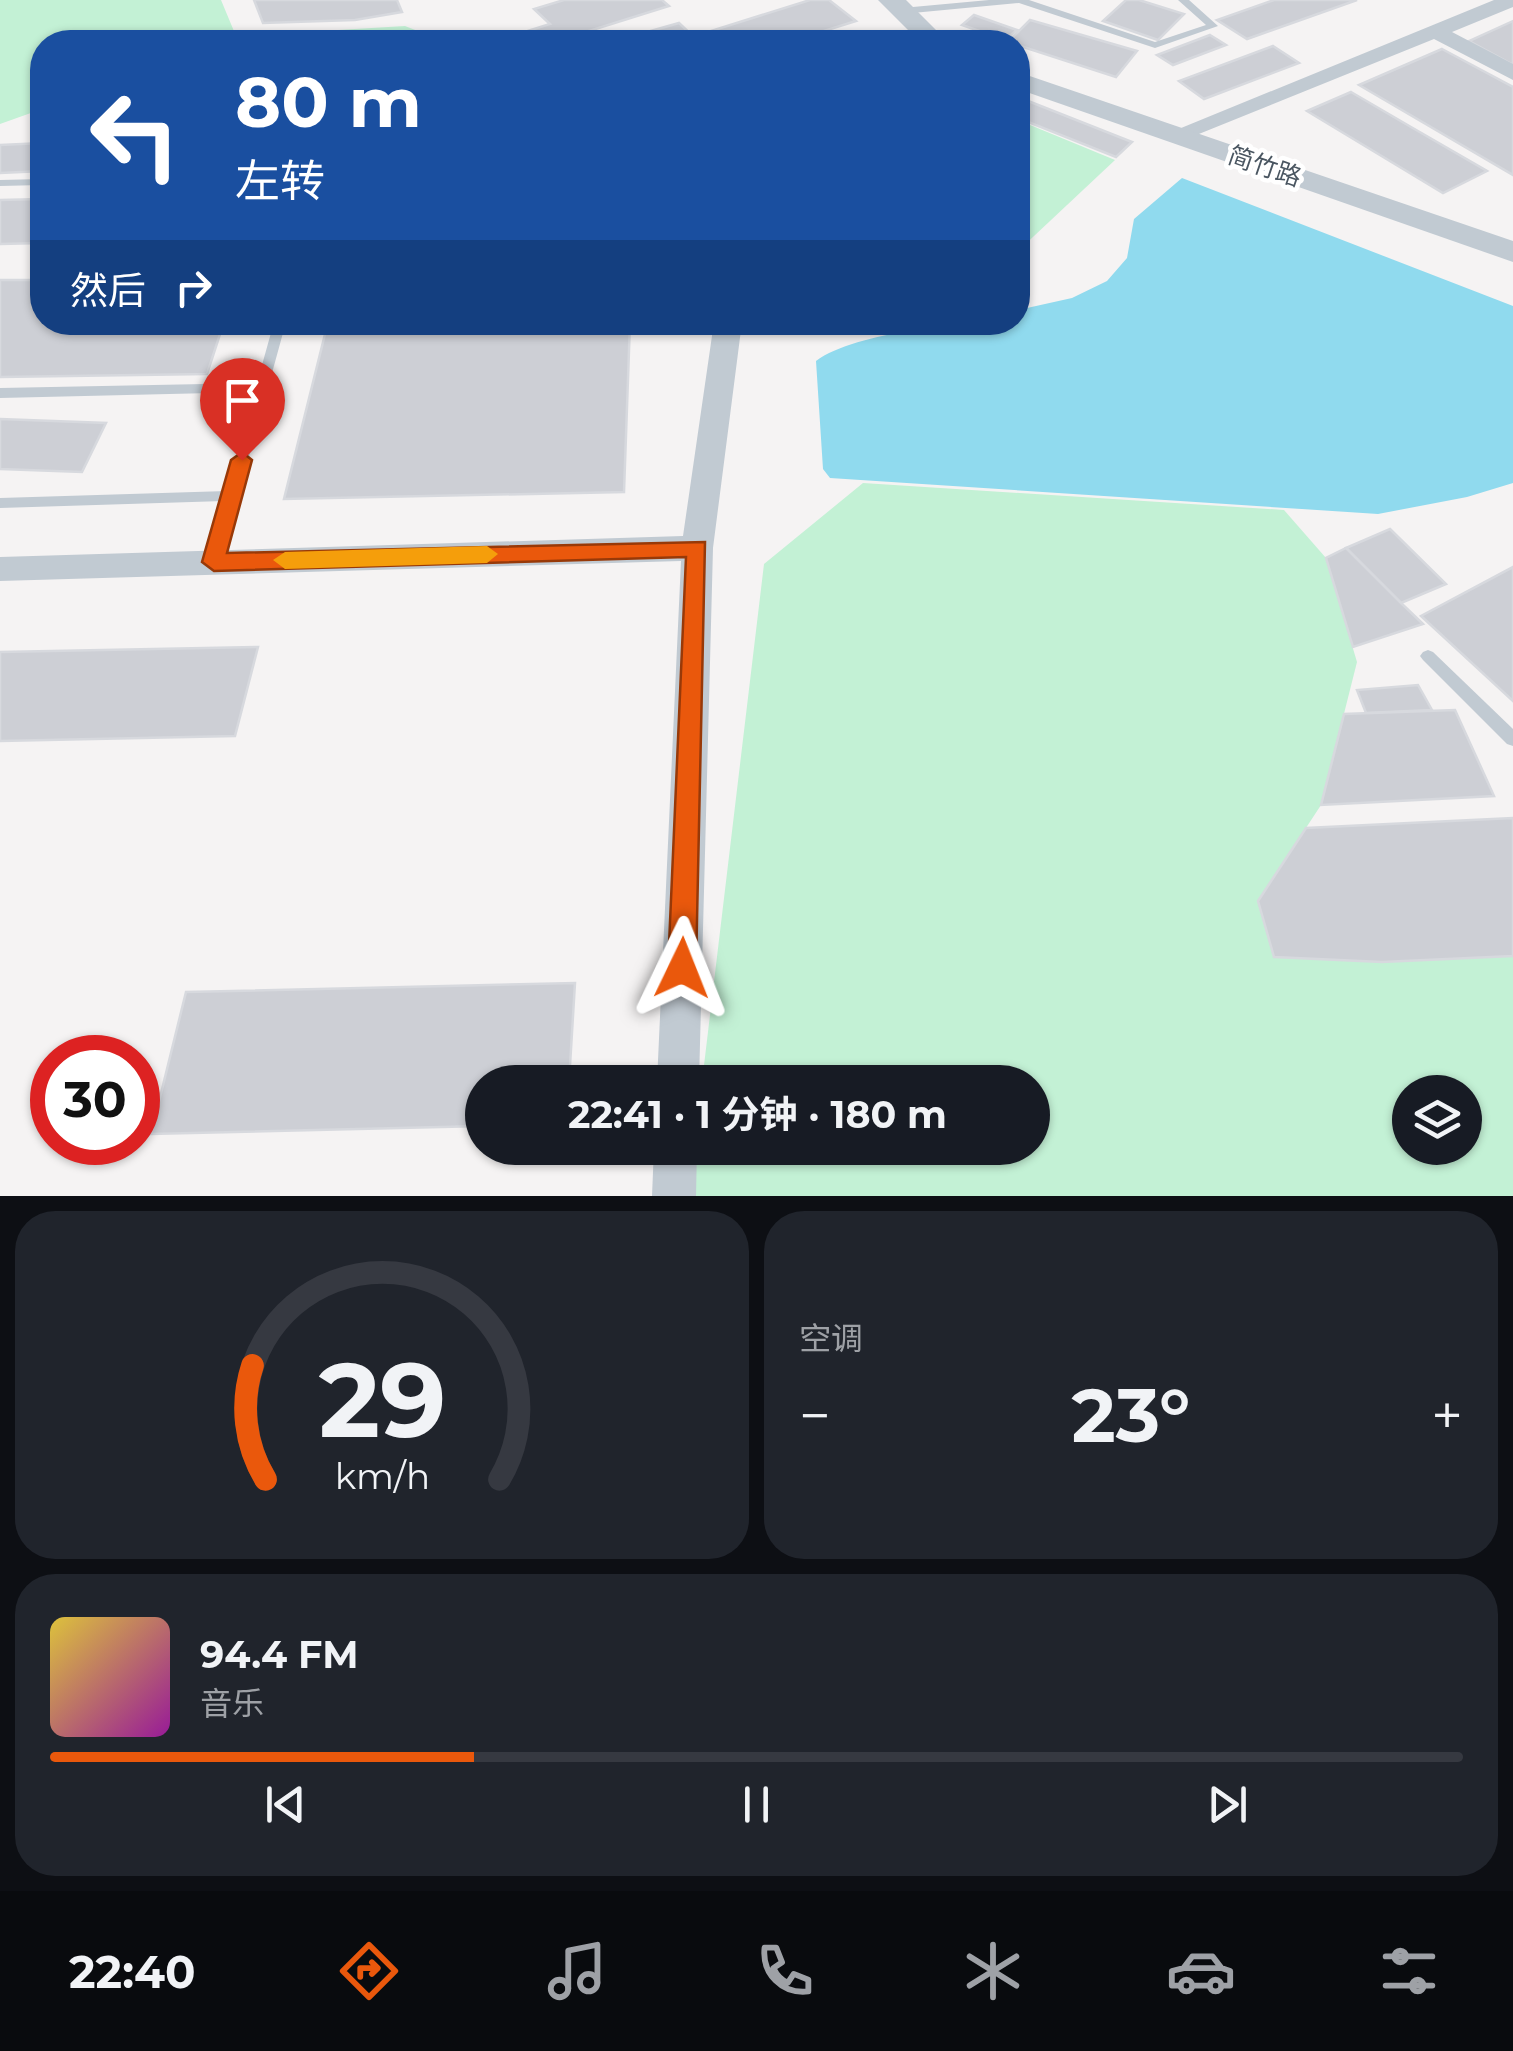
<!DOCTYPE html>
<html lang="zh">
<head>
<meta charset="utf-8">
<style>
  body { margin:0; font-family:Montserrat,"Noto Sans SC",sans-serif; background:#20242c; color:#f1f3f6; height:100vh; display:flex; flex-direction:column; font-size:38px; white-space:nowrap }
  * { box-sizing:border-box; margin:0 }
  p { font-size:32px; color:#9ea1a6 }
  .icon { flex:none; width:55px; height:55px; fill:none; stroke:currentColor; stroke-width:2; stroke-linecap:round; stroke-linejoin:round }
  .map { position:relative; height:1196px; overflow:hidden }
  .sheet { display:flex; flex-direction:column; gap:15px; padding:15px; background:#0d0f14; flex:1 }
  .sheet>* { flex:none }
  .banner { position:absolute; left:30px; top:30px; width:1000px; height:305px; border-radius:40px; box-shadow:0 2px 8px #0004; background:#1a4fa0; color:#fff; overflow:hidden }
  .fabs { position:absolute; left:1392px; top:1075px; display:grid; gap:20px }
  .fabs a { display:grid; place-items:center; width:90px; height:90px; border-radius:50%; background:#171b24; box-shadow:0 2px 8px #0004; font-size:50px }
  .speed { position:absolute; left:30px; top:1035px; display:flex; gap:20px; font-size:50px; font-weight:700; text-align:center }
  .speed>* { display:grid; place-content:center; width:130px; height:130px; border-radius:50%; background:#171b24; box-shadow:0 2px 8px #0004; line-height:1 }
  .speed .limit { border:15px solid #d22; background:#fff; color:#111 }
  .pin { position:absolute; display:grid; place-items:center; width:85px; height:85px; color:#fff; margin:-102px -42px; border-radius:50% 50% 50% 0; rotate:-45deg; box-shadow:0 0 10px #0007 }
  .pin .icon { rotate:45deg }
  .me { position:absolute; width:110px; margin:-55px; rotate:2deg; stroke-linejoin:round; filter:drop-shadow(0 0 8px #0008) }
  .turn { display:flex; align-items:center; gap:35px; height:210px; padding:0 40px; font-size:45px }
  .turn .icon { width:130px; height:130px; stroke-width:2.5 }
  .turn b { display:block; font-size:70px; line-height:85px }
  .then { display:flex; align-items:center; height:95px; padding:0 40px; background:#0003; gap:20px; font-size:38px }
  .big { font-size:75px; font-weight:700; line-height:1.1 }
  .sheet .widget { flex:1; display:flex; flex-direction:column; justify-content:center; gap:15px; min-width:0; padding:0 35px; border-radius:40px; background:#20242c }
  .sheet .dial { align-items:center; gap:0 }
  .dial svg { height:260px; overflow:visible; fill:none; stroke:#363941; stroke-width:7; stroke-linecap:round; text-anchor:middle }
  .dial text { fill:#f1f3f6; stroke:none }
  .song { display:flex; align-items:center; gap:30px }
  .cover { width:120px; height:120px; border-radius:15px; background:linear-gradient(135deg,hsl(50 70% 55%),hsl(300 70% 35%)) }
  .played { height:10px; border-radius:5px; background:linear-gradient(90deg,#ea580c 30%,#363941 30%) }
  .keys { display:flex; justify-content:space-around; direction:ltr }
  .heat { display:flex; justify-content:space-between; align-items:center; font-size:55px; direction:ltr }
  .sheet .tiles { flex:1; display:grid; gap:15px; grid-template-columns:1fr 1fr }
  .widget:last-child { grid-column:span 2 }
  .trip { position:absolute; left:465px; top:1065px; width:585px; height:100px; border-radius:50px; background:#171b24; box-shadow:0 2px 8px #0004; font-weight:700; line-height:100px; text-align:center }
  .dock { display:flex; height:160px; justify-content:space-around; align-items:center; background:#090b0e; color:#9ea1a6 }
  .dock .icon { width:70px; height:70px }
  .dock .on { color:#ea580c }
  .dock b { font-size:45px; color:#f1f3f6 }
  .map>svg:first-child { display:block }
  .green { fill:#c3f1d5; fill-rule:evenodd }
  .water { fill:#90daee }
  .building { fill:#cdcfd5; stroke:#d7d9de; stroke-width:2.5 }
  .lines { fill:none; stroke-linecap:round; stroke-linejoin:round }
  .service { fill:#c1cad2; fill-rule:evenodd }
  .minor { fill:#c1cad2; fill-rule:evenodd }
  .tertiary { fill:#c1cad2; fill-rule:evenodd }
  .route { fill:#ea580c; stroke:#983908; stroke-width:2.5 }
  .slow { fill:#f59e0b }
  .labels { text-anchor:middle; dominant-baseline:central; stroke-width:9; stroke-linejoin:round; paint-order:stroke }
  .far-street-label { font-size:25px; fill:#4a5661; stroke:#fff }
</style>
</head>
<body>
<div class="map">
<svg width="1513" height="1196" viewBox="0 0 1513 1196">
  <rect width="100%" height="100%" fill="#f5f3f3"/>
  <g class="green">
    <path d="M0,0h221l15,36 169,-10 41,16h-404v67l-42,15z"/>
    <path d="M1018,120l97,40 -97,91z"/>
    <path d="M863,483l421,27 42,48 31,104 -36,143 -63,96 16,56 108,5 131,-6v240h-825l6,-48h338v-66h-330l62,-518zM1410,1092h55v56h-55z"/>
  </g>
  <path class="water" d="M1182,178l331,128v177l-46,14 -89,17 -548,-36 -7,-9 -7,-108c41,-30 151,-39 202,-39v-12l54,-12 35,-17 20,-23 7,-39z"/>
  <g class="building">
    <path d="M254,0h143l5,12 -47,8 -92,3z"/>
    <path d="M564,0h98l7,6 -115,36h-27l-9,-8 32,-10 -16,-15z"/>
    <path d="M810,0h19l27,21 -67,21h-65l-13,-11z"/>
    <path d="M1126,0h13l45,14 -26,26 -55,-19z"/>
    <path d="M1274,0h83l-110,39 -30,-19z"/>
    <path d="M974,15l43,15 -12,10 -43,-15z"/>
    <path d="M1030,20l107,31 -21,26 -108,-35z"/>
    <path d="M1513,21v44l-44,-24z"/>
    <path d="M679,23l20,19h-87z"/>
    <path d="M1210,35l16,10 -53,20 -16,-10z"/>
    <path d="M1273,46l26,17 -95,36 -25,-18z"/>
    <path d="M1442,49l71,38v88l-154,-90z"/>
    <path d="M1351,92l60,35 76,44 -44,22 -136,-82z"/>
    <path d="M1018,97l114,45 -16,15 -98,-39z"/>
    <path d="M42,143v28l-42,2v-28z"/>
    <path d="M42,199v44l-42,1v-44z"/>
    <path d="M0,280h42v42h182l-17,52 -207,3z"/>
    <path d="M328,322h302l-6,170 -340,7z"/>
    <path d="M0,419l106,4 -24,49 -82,-3z"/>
    <path d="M1390,529l56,55 -45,19 -55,-55z"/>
    <path d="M1346,548l55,55 22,21 -70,23 -27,-89z"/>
    <path d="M1513,567v134l-92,-85z"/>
    <path d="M258,647l-23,89 -235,5v-89z"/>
    <path d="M1418,685l14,25 -66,3 -9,-23z"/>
    <path d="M1455,710l39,86 -173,9 23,-91z"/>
    <path d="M1513,818v138l-131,6 -108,-5 -16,-56 48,-73z"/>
    <path d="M575,983l-6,99h-87v44l-331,8 35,-142z"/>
  </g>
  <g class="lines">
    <g class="service">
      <path d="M989,0h40l126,42 51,-17 -28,-25h11l29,26 -63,22 -136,-45 -117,11 -5,-3 5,-3z"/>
      <path d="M42,179v6l-42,1v-6z"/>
      <path d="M274,322h12l-67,244 -5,2 -7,-6 17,-61 -224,7v-10l227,-7 27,-99 -254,6v-10l257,-5z"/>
      <path d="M1428,650l5,2 80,77v17l-6,-2 -84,-84 -3,-4 3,-4z"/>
    </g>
    <g class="minor">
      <path d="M1494,0h19v7l-61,25 61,32v16l-79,-41 -250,101h-16l-4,-5z"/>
      <path d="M714,322h28l-29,226 -14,534h-42l24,-521 -681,20v-24l683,-21z"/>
      <path d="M654,1148h43l-1,48h-44z"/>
    </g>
    <g class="tertiary">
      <path d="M878,0h28l42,42h-28z"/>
      <path d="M1018,72l495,169v21l-495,-173z"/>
    </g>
  </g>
  <path class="route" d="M242,452l10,8 -25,93 478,-11 -9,426 -4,9 -10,4 -10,-4 -4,-9 18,-411 -472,14 -12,-9 29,-102z"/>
  <path class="slow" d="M487,546l11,8 -11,9 -202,6 -12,-9 12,-8z"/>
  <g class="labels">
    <g class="far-street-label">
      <text transform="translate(1265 166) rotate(19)">简竹路</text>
    </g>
  </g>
</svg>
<div class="fabs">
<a><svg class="icon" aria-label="layers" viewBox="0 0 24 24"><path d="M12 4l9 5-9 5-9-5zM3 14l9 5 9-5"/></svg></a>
</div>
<div class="speed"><div class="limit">30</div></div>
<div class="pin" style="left:242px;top:460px;background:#d93025"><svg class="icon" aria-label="arrive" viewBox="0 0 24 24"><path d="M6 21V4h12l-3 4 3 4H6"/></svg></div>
<svg class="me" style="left:682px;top:968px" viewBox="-20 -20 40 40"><path d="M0-17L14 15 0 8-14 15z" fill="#ea580c" stroke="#fff" stroke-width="4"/></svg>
<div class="trip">22:41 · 1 分钟 · 180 m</div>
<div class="banner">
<div class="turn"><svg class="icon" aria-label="left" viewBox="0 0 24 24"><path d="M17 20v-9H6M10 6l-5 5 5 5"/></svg><div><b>80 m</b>左转</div></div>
<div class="then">然后<svg class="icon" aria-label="right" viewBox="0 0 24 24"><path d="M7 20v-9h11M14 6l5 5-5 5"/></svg></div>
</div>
</div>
<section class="sheet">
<div class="tiles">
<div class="widget dial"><svg viewBox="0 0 100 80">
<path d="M14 69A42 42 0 1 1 86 69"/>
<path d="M14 69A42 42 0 0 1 10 34" stroke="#ea580c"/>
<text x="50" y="56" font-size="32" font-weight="700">29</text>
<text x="50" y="72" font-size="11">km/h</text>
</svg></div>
<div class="widget"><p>空调</p>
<div class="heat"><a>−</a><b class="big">23°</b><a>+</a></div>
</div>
<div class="widget">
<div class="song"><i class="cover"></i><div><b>94.4 FM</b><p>音乐</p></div></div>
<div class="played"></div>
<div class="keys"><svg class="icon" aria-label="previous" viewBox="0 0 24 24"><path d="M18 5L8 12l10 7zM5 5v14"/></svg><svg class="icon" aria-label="pause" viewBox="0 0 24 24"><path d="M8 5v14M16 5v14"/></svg><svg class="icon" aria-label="next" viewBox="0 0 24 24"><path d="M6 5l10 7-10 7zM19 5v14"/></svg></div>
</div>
</div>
</section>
<nav class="dock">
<b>22:40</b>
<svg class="icon on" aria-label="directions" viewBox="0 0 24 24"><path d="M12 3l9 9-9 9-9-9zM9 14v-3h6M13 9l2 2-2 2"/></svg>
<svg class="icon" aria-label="music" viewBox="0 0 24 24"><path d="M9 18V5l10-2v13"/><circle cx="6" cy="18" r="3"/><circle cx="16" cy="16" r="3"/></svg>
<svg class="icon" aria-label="phone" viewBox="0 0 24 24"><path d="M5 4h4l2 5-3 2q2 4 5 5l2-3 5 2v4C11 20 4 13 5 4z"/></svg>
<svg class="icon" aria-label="climate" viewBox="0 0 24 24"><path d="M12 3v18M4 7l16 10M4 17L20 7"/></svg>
<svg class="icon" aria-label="car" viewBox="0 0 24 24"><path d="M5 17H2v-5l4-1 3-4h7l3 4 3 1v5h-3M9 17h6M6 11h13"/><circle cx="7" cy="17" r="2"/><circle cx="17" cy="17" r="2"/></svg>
<svg class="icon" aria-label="filters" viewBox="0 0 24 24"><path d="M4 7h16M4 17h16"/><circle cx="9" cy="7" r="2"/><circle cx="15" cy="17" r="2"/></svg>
</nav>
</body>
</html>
